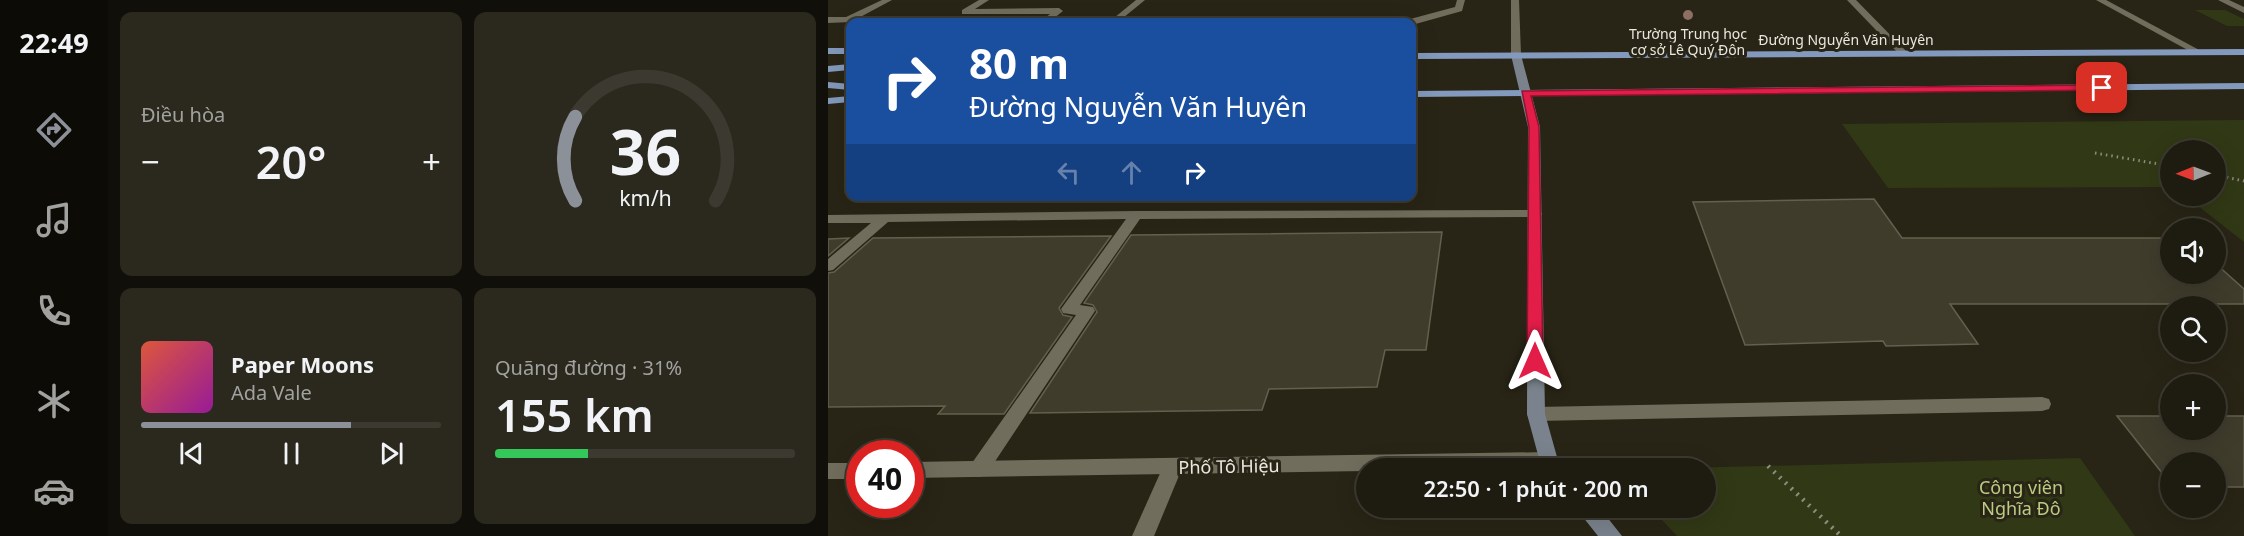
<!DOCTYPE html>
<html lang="vi">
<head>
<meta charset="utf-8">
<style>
  body { margin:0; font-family:"Noto Sans",sans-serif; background:#2b291e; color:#f1f3f6; height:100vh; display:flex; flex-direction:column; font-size:22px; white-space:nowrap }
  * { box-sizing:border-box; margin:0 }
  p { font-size:20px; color:#a1a19f }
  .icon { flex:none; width:33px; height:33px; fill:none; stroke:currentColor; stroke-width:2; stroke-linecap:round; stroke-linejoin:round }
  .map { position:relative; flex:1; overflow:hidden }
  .panel { display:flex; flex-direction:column; gap:12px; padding:12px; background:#100f09; width:720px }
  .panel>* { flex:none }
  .banner { position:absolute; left:18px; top:18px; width:570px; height:183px; border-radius:12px; box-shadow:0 6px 24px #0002,0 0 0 2px #3c3a30; background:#1a4fa0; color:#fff; overflow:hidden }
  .needle { width:39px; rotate:269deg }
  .controls { position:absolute; left:1332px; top:140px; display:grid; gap:12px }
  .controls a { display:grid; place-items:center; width:66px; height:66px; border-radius:50%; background:#1e1c10; box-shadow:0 6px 24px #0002,0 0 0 2px #3c3a30; font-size:30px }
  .speed { position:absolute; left:18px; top:440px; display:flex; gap:12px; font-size:30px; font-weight:700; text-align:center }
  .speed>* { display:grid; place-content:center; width:78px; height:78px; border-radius:50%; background:#1e1c10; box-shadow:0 6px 24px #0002,0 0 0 2px #3c3a30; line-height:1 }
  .speed .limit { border:9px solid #d22; background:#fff; color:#111 }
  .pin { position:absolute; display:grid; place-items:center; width:51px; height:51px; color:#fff; margin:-26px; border-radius:12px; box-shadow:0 3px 9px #0006 }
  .me { position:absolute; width:66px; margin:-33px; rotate:0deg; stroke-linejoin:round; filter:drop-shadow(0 0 4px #0008) }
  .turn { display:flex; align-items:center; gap:21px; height:126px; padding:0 24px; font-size:27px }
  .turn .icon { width:78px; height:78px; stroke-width:2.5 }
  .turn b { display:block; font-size:42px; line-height:51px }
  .lanes { display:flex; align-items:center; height:57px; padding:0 24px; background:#0003; justify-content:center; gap:30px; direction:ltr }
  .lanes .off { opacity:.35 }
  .big { font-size:45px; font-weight:600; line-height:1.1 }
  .panel .widget { flex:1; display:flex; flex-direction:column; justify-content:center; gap:9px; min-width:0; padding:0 21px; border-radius:12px; background:#2b291e }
  .panel .dial { align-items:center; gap:0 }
  .dial svg { height:156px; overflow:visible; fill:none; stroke:#3c3a30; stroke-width:7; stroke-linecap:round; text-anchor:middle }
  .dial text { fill:#f1f3f6; stroke:none }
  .song { display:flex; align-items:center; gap:18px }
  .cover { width:72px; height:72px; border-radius:9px; background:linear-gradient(135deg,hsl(10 70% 55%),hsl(300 70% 35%)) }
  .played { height:6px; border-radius:3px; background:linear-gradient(90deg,#8c9099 70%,#3c3a30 70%) }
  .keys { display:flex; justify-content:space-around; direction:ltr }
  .heat { display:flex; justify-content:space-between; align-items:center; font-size:33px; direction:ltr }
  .charge { height:9px; border-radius:4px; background:linear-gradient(90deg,#34c759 31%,#3c3a30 0) }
  .panel .tiles { flex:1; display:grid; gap:12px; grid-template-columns:repeat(2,1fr) }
  .trip { position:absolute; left:528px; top:458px; width:360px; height:60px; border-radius:30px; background:#1e1c10; box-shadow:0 6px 24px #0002,0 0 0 2px #3c3a30; font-weight:600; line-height:60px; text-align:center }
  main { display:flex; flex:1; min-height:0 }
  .menu { display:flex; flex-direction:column; width:108px; justify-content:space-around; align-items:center; background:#0c0b06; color:#a1a19f }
  .menu .icon { width:42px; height:42px }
  .menu .active { color:#8c9099 }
  .menu b { font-size:27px; color:#f1f3f6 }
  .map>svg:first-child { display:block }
  .green { fill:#313815 }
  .building { fill:#403c2c; stroke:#63604e; stroke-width:1.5 }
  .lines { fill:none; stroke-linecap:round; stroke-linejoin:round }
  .path-far1 { stroke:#8e8b7f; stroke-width:3; stroke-dasharray:1.5 4; stroke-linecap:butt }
  .path { stroke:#8e8b7f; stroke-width:4.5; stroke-dasharray:2 6; stroke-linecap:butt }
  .lane { fill:#716d5c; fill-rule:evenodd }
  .street { fill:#716d5c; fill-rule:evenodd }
  .secondary { fill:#7a838d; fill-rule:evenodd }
  .primary { fill:#8399bd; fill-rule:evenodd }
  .route { fill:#e11d48; stroke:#92132f; stroke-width:1.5 }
  .education-dot { fill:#8d6e63; stroke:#282516; stroke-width:2 }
  .labels { text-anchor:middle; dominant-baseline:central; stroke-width:6; stroke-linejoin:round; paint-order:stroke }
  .far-poi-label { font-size:14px; fill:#eae8de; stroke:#282516 }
  .far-street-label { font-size:14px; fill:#eae8de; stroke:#282516 }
  .near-street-label { font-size:18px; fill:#eae8de; stroke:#282516 }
  .near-park-label { font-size:18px; fill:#bbcb81; stroke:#282516 }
</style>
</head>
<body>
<main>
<nav class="menu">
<b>22:49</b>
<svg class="icon active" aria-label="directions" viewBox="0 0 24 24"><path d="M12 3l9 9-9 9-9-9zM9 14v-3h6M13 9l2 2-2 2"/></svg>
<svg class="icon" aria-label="music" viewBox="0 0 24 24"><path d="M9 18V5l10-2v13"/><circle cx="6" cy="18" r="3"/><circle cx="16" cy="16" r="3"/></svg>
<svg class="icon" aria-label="phone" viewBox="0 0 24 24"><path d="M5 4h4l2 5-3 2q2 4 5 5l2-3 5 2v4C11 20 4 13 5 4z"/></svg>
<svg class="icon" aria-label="climate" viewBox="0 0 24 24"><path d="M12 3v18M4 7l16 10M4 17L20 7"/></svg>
<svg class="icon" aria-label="car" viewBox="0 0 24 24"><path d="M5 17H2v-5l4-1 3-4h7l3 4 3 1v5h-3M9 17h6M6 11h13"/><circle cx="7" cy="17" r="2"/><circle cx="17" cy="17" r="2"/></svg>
</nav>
<section class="panel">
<div class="tiles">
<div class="widget"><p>Điều hòa</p>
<div class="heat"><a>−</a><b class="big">20°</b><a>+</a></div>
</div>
<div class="widget dial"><svg viewBox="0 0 100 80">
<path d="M14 69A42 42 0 1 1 86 69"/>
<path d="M14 69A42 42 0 0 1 14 26" stroke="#8c9099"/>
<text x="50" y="56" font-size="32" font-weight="700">36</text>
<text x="50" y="72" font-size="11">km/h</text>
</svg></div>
<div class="widget">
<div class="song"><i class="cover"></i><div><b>Paper Moons</b><p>Ada Vale</p></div></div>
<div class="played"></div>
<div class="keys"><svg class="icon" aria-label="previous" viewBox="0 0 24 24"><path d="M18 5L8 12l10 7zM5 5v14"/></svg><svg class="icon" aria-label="pause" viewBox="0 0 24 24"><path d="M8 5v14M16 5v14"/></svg><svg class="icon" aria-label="next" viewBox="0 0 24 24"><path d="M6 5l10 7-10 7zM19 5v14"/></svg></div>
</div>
<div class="widget"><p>Quãng đường · 31%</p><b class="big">155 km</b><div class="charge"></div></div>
</div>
</section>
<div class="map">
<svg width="1416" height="536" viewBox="0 0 1416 536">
  <rect width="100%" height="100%" fill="#282516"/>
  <g class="green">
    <path d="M1367,10h30l19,9v7h-17z"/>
    <path d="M1416,120v122l-60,-47h32v-45h-46v37l-282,1 -46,-64z"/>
    <path d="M1252,458l55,78h-458l-27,-29h56v-39h-22z"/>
  </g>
  <g class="building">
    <path d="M1046,199l28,39h268v35h46v-9l28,25v15h-294l28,40 -92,2 -3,-5 -138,4 -52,-143z"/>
    <path d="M614,232l-16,118h-41l-8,37 -108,2 -7,21 -232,3 67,-101 -4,-7 -9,-2 47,-68z"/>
    <path d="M283,236l-52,72 4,7 9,2 -68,97h-66l7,-8 -117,1v-134l6,-1 39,-34z"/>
    <path d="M21,238l-21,18v-17z"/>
    <path d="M1289,416h53v13h46v-13h28v71h-28v-25h-46v21z"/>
  </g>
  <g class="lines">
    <g class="path-far1">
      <path d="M1267,153l75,13"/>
      <path d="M1388,175l28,6"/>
    </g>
    <path class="path" d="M940,466l73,70"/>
    <g class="lane">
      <path d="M54,0h10l-41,22 -23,1v-6h18z"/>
      <path d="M151,0h10l-14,9 84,-1 4,3 -14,11h-9l10,-8h-88v-4z"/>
      <path d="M308,0h9l-27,22h-9z"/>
      <path d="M629,0h8l-3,11 -50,14v-3h-13l56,-15z"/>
      <path d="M1019,0h9l51,52v4h-6z"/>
      <path d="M1268,0h10l97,52 -8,2z"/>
      <path d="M1390,0h11l15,7v6z"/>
      <path d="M707,210l5,1 2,3 -2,3 -400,2 -60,86 13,2 2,4 -109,164 -7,2 -7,-2 -3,-6 3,-6 104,-148 -13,-2 -2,-4 65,-90 -238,3 -55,48 -5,1v-12l43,-36h-43v-8l308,-4z"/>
      <path d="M1214,397l7,2 2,5 -2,5 -7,2 -506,10 -7,-2 -2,-5 2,-5 7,-2z"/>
      <path d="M345,458l7,2 3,6 -29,70h-22l34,-76z"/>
    </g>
    <g class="street">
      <path d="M683,0h8l2,55 -5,3 -5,-3z"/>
      <path d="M720,452l7,2 3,6 -3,6 -7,2h-182v3l-456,7v-16z"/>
      <rect x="0" y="463" width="32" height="16"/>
    </g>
    <g class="secondary">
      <path d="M688,52l5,3 19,72 5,287 12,43 7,11h-21l-2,-2 -14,-52 1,-287 -17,-72z"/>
      <path d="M747,507h24l23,29h-24z"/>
    </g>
    <g class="primary">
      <rect x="0" y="48" width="22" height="6"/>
      <path d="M1416,49v6l-832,4v-6z"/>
      <path d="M22,64v6l-22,2v-6z"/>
      <path d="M0,82l22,2v6l-22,-2z"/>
      <path d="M1416,83v6l-832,8v-6z"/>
      <path d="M22,96v6l-22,2v-6z"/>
    </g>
  </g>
  <path class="route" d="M1274,85l5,3 -2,2 -574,6 8,31 4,234 -3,4h-11l-2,-4 2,-234 -7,-36z"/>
  <circle class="education-dot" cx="860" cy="15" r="6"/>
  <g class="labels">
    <g class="far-poi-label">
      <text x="860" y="33">Trường Trung học<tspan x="860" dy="16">cơ sở Lê Quý Đôn</tspan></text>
    </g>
    <g class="far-street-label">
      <text x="1018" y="39">Đường Nguyễn Văn Huyên</text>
    </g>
    <g class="near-street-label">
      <text transform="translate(401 466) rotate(-1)">Phố Tô Hiệu</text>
    </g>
    <g class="near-park-label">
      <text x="1193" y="487">Công viên<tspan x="1193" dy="21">Nghĩa Đô</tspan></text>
    </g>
  </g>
</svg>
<div class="controls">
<a><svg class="needle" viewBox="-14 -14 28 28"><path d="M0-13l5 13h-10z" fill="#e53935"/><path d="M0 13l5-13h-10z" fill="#a1a19f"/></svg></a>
<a><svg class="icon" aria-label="sound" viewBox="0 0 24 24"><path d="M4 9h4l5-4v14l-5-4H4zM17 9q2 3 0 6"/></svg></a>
<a><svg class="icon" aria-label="search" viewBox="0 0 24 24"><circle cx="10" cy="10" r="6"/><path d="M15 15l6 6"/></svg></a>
<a>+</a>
<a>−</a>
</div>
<div class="speed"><div class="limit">40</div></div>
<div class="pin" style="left:1274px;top:88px;background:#d93025"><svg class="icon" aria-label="arrive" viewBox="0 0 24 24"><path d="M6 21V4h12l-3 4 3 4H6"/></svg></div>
<svg class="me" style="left:707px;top:361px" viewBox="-20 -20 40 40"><path d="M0-17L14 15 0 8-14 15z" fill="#e11d48" stroke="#fff" stroke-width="4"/></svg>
<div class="trip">22:50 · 1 phút · 200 m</div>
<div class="banner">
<div class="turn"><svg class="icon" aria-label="right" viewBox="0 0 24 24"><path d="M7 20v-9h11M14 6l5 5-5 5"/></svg><div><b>80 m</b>Đường Nguyễn Văn Huyên</div></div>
<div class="lanes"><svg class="icon off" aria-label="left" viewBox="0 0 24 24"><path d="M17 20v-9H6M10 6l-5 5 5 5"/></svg><svg class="icon off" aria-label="ahead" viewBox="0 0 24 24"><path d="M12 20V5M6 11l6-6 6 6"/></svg><svg class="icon" aria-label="right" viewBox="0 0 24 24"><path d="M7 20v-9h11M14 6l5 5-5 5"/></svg></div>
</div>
</div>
</main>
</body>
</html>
